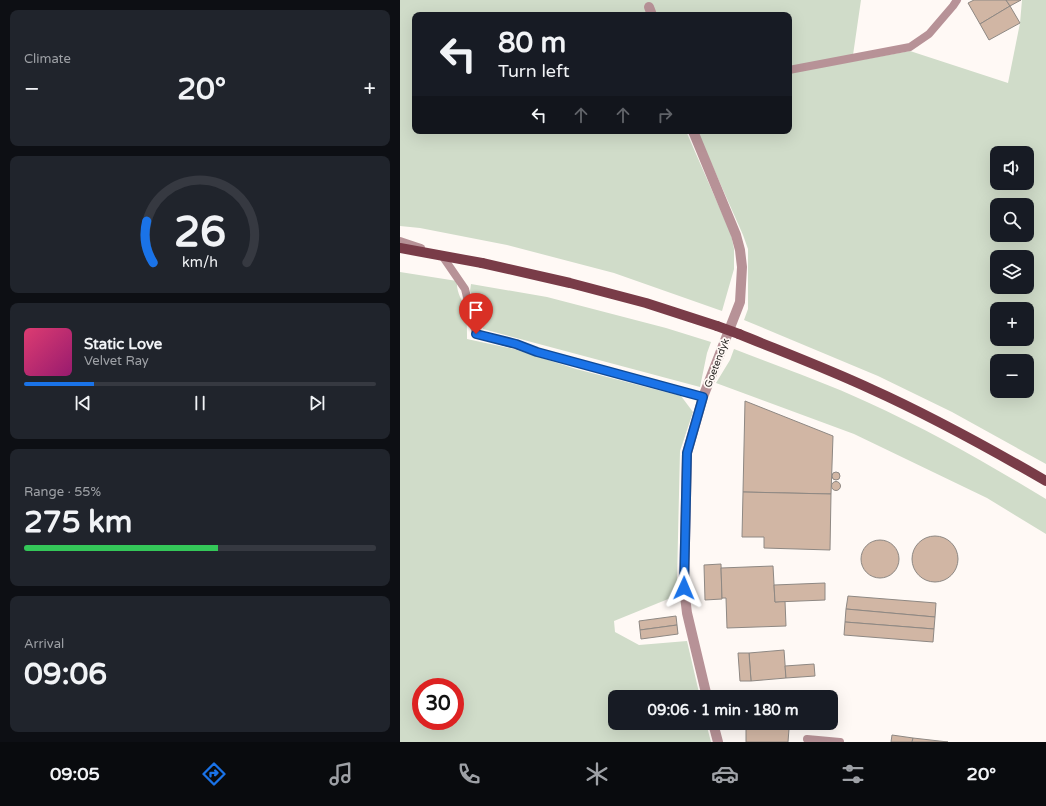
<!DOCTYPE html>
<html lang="en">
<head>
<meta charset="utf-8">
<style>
  body { margin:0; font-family:"Varela Round",sans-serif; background:#20242c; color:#f1f3f6; height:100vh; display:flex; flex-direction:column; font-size:15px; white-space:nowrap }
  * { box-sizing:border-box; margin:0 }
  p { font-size:13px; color:#9ea1a6 }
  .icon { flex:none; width:22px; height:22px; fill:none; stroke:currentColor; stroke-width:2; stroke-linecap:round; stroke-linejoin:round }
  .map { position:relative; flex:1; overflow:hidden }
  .side { display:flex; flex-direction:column; gap:10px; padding:10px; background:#0d0f14; width:400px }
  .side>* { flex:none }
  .top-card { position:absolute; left:12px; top:12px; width:380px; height:122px; border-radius:8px; box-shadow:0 4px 16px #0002; background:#171b24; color:#f1f3f6; overflow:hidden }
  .buttons { position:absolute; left:590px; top:146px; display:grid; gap:8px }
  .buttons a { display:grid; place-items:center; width:44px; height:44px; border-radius:8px; background:#171b24; box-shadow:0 4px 16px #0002; font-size:20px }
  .speed { position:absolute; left:12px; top:678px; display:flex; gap:8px; font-size:20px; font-weight:700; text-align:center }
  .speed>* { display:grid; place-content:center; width:52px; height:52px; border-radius:50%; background:#171b24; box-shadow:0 4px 16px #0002; line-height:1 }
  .speed .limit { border:6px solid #d22; background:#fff; color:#111 }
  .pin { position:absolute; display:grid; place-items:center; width:34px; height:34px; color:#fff; margin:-41px -17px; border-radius:50% 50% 50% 0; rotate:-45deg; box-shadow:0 0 4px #0007 }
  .pin .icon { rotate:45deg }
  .me { position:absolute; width:44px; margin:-22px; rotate:1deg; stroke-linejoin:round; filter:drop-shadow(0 0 3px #0008) }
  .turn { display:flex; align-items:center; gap:14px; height:84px; padding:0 20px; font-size:18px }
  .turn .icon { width:52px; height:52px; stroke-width:2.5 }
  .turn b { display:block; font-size:28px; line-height:34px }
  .lanes { display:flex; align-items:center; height:38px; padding:0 20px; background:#0003; justify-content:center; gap:20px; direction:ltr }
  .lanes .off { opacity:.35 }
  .big { font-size:30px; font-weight:800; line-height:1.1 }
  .side .tile { flex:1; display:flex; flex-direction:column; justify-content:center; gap:6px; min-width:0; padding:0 14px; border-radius:8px; background:#20242c }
  .side .dial { align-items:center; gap:0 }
  .dial svg { height:104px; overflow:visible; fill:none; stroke:#363941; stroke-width:7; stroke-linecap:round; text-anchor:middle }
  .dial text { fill:#f1f3f6; stroke:none }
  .song { display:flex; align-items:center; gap:12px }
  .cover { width:48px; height:48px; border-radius:6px; background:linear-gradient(135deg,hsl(340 70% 55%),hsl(320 70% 35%)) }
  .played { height:4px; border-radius:2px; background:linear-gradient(90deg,#1a73e8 20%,#363941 20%) }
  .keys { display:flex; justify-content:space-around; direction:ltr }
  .heat { display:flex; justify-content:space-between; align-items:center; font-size:22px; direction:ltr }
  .charge { height:6px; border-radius:3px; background:linear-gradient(90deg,#34c759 55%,#363941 0) }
  .trip { position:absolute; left:208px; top:690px; width:230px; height:40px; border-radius:8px; background:#171b24; box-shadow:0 4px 16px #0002; font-weight:800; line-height:40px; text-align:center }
  .menu { display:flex; height:64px; justify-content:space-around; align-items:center; background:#090b0e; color:#9ea1a6 }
  .menu .icon { width:28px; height:28px }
  .menu .on { color:#1a73e8 }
  .menu b { font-size:18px; color:#f1f3f6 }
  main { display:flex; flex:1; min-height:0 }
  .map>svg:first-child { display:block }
  .green { fill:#d0dcc9; fill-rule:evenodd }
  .building { fill:#d1b6a4; stroke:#8e8883 }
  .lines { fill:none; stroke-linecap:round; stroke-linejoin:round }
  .service { stroke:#b79297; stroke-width:8 }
  .minor { stroke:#b79297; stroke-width:10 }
  .primary { stroke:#793c48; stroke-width:10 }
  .primary-bridge { stroke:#793c48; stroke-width:10 }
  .route-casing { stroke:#114b97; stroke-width:10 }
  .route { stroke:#1a73e8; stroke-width:7 }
  .labels { text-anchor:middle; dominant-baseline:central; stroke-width:3.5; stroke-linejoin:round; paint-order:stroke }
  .street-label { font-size:10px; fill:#2d2a28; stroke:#fff9f5 }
</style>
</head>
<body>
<main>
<section class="side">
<div class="tile"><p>Climate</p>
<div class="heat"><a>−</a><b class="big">20°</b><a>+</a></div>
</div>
<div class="tile dial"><svg viewBox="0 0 100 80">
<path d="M14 69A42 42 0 1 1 86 69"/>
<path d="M14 69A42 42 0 0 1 9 37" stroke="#1a73e8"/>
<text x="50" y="56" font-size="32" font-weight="700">26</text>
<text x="50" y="72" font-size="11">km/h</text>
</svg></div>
<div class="tile">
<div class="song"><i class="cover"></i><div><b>Static Love</b><p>Velvet Ray</p></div></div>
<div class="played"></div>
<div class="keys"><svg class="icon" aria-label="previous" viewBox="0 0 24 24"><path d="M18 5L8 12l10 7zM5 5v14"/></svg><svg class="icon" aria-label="pause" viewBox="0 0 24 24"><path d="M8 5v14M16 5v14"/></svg><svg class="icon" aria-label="next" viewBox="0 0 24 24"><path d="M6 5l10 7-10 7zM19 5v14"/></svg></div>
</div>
<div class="tile"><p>Range · 55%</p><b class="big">275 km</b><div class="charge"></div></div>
<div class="tile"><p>Arrival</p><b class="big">09:06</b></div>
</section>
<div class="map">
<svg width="646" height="742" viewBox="0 0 646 742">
  <rect width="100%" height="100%" fill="#fff9f5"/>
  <g class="green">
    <path d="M0,0h461l-8,55 -64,12v-52h-374v116h271l45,103 3,15v20l-12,42 -108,-38 -107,-28 -87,-17 -20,-2z"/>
    <path d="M622,0h24v464l-94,-52 -74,-36 -134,-56 4,-11v-60l-5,-14 -46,-104h92v-58l121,-22 98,32 12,-60zM597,153h30v30h-30zM597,205h30v30h-30zM597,257h30v30h-30zM597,309h30v30h-30zM597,361h30v30h-30z"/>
    <path d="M0,272l57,9c-1,11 5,18 8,28 2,10 2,20 2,30l47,10 62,20 105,27 12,16 -13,39 -3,129 1,15 -64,26 1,11 24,13 48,-4 13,56h-85v26h91l5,19h-311zM21,687h34v34h-34z"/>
    <path d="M71,284l76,13 119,31 45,14 -4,11 -7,34 -217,-58 -13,-38z"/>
    <path d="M334,349c43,17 90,33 133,53 62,28 121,62 179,97v35l-59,-36 -133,-64 -138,-51 14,-23z"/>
  </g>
  <g class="building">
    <path d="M574,0h32l4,6 -30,18 -12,-21z"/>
    <path d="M606,0h15l-11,6z"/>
    <path d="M610,6l10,17 -31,17 -9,-16z"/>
    <path d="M345,401l88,35 -2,58 -88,-2z"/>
    <circle cx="436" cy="476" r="4"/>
    <circle cx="436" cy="486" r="4.5"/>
    <path d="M343,492l88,2 -1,56 -66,-2v-11h-22z"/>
    <circle cx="535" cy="559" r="23"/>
    <circle cx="480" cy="559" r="19"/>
    <path d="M321,564l1,35 -17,1 -1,-35z"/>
    <path d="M373,566l2,36 10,-1 1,25 -59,2 -1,-30h-4l-1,-30z"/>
    <path d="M425,583v17l-50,2 -1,-17z"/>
    <path d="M448,596l88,7 -1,14 -89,-8z"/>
    <path d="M446,609l89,8 -1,12 -89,-7z"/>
    <path d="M276,616l1,9 -37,5 -1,-9z"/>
    <path d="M445,622l89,7 -1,13 -89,-7z"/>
    <path d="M277,625l1,9 -37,5 -1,-9z"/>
    <path d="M384,650l2,28 -35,3 -2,-28z"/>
    <path d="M338,653h11l2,28h-11z"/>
    <path d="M414,664l1,12 -29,2 -1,-12z"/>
    <path d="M346,728l43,1 -1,13h-42z"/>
    <path d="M492,735l21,3 -1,4h-21z"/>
    <path d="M513,738l35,4h-36z"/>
  </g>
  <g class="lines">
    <g class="service">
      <path d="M389,70l121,-23 19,-13 24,-28 4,-6"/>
      <path d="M0,241l21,7"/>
      <path d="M40,255l3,2 22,32 11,45 40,11 21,7 166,45"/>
      <path d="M407,739l33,3"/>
    </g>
    <g class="minor">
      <path d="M249,7l3,8"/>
      <path d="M293,131l43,104 4,15 2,17 -2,35 -37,95 -16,56 -3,135 3,25 20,84"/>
      <path d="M313,723l5,19"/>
    </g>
    <g class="primary">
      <path d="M82,263l88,20 76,20 71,23"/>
      <path d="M339,334c44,18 89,35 132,55 60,27 118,59 175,92"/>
    </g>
    <g class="primary-bridge">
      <path d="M0,248l82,15"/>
      <path d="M317,326l22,8"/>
    </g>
  </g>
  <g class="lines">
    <g class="route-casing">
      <path id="route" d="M76,334l40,10 21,8 166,45 -16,56 -3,135"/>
    </g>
    <use href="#route" class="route"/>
  </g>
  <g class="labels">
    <g class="street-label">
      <text transform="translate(317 363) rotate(-69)">Goetendyk</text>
    </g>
  </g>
</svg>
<div class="buttons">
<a><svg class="icon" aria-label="sound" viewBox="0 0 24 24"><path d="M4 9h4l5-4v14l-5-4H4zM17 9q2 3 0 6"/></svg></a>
<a><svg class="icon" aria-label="search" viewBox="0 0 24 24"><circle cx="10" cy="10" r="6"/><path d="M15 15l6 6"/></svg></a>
<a><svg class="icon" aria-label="layers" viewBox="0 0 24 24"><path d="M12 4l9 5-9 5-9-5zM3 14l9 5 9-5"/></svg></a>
<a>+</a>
<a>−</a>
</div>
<div class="speed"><div class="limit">30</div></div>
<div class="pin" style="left:76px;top:334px;background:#d93025"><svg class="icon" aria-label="arrive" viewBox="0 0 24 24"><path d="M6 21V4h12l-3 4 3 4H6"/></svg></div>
<svg class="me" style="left:284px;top:588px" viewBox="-20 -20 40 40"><path d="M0-17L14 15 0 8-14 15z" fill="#1a73e8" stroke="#fff" stroke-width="4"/></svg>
<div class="trip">09:06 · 1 min · 180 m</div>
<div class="top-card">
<div class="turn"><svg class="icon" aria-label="left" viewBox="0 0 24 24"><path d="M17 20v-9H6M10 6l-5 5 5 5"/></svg><div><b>80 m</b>Turn left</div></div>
<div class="lanes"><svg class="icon" aria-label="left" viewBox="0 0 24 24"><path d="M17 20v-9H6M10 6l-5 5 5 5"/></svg><svg class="icon off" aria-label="ahead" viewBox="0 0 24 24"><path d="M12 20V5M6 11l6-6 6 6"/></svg><svg class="icon off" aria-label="ahead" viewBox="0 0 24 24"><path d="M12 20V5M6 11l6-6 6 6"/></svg><svg class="icon off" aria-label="right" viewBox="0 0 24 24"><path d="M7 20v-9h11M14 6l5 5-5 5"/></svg></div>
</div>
</div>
</main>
<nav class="menu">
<b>09:05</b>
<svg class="icon on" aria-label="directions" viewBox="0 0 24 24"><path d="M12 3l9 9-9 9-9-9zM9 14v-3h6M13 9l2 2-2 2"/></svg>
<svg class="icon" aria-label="music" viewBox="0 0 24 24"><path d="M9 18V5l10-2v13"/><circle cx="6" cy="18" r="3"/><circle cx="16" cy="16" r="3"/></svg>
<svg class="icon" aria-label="phone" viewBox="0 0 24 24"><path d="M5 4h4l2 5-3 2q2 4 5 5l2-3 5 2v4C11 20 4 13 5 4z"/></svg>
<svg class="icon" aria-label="climate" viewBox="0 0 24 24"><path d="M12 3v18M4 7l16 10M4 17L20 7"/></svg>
<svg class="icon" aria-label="car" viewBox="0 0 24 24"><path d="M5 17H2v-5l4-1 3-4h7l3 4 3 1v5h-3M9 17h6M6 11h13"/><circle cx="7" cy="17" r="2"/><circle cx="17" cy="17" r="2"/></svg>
<svg class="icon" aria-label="filters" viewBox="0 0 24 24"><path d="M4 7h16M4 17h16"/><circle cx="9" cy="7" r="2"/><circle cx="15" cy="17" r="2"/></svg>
<b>20°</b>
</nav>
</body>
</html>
